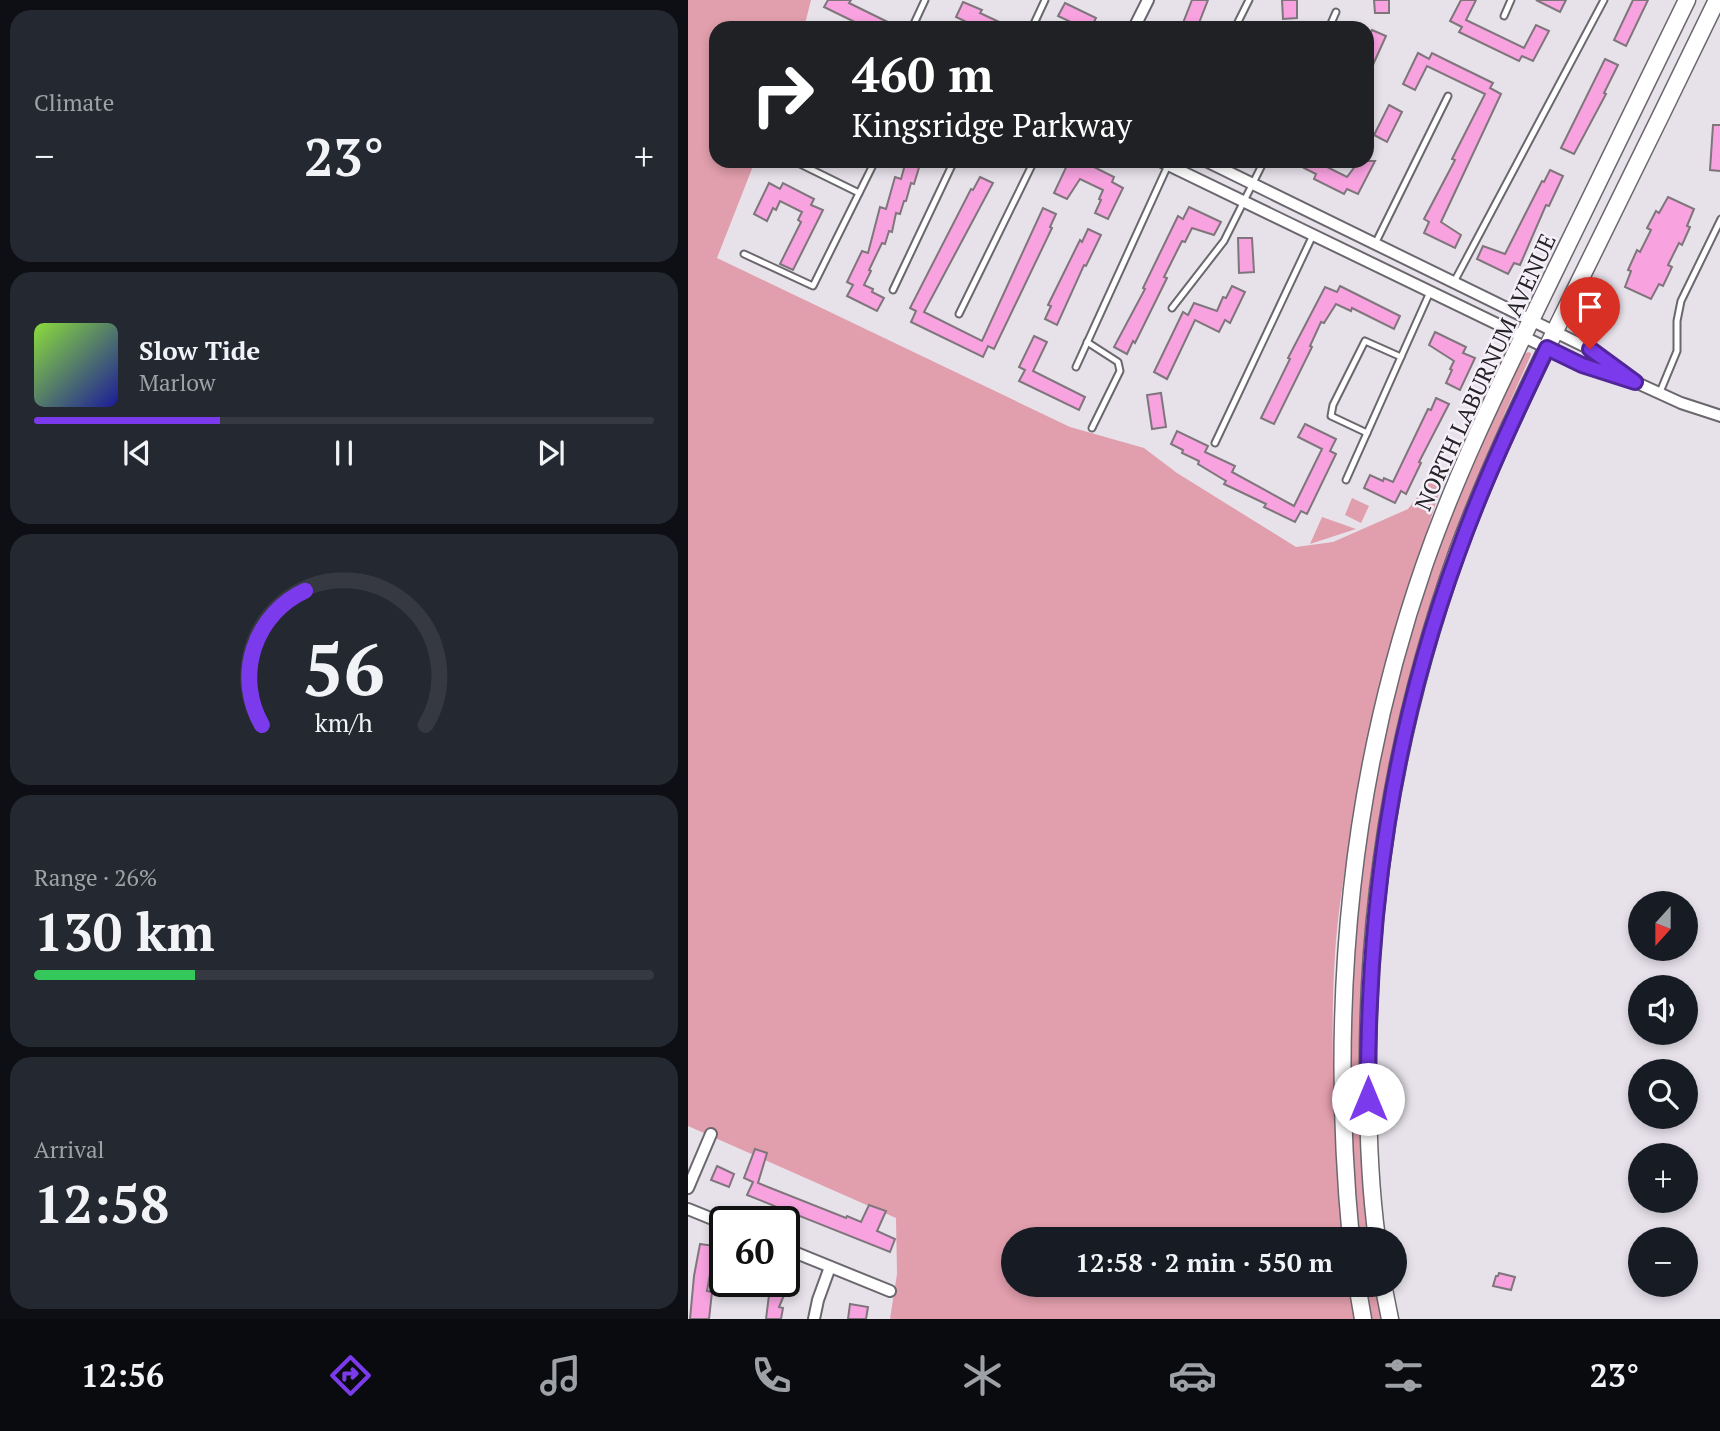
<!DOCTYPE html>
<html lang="en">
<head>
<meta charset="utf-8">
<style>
  body { margin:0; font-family:"PT Serif",serif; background:#242831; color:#f1f3f6; height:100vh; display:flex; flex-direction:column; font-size:26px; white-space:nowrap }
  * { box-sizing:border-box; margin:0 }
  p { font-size:23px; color:#9ea1a6 }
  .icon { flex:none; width:38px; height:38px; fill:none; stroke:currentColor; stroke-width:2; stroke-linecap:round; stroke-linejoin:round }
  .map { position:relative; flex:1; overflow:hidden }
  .sheet { display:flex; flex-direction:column; gap:10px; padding:10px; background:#0d0f14; width:688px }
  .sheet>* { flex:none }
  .banner { position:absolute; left:21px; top:21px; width:665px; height:147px; border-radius:21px; box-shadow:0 4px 10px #0003; background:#202124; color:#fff; overflow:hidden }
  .needle { width:46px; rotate:201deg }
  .tools { position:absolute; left:940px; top:891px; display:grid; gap:14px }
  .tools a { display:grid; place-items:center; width:70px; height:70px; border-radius:50%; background:#171b24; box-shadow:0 4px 10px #0003; font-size:35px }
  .speed { position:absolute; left:21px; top:1206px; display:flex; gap:14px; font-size:35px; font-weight:700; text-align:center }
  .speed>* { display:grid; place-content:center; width:91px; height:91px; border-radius:50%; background:#171b24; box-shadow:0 4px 10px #0003; line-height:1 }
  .speed .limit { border:4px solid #111; border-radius:10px; background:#fff; color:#111 }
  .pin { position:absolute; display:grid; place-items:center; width:60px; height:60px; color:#fff; margin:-72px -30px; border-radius:50% 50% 50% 0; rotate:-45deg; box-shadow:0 0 7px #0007 }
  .pin .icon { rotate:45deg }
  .me { position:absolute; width:77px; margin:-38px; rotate:0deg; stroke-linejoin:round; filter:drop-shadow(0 0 5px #0008) }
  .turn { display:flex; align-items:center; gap:24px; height:147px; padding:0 28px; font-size:32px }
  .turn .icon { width:91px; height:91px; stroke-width:2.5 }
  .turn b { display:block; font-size:49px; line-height:60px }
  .big { font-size:52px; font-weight:700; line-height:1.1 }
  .sheet .tile { flex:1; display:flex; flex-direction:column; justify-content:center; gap:10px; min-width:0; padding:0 24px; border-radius:21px; background:#242831 }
  .sheet .dial { align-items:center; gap:0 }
  .dial svg { height:182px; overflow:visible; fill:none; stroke:#363941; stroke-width:7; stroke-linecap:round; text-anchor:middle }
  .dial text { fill:#f1f3f6; stroke:none }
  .song { display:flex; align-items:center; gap:21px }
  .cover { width:84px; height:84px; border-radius:10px; background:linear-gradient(135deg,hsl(90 70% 55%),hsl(240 70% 35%)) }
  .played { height:7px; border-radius:4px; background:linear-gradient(90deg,#7c3aed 30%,#363941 30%) }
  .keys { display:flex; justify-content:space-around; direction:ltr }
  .heat { display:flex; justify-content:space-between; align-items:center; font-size:38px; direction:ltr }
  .charge { height:10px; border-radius:5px; background:linear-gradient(90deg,#34c759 26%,#363941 0) }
  .trip { position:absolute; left:313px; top:1227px; width:406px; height:70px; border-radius:35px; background:#171b24; box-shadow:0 4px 10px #0003; font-weight:700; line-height:70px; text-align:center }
  .tab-bar { display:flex; height:112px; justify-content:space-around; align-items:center; background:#090b0e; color:#9ea1a6 }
  .tab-bar .icon { width:49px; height:49px }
  .tab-bar .current { color:#7c3aed }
  .tab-bar b { font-size:32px; color:#f1f3f6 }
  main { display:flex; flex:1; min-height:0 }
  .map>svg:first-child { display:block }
  .green { fill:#e19eac }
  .building { fill:#f8a2e0; stroke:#7e767b; stroke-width:2 }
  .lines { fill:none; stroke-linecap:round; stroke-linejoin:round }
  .service-casing { stroke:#6b676e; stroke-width:9 }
  .minor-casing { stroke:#6b676e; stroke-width:14 }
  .primary-casing { stroke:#6b676e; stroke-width:19 }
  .service { stroke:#fff; stroke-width:5 }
  .minor { stroke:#fff; stroke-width:10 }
  .primary { stroke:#fff; stroke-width:16 }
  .route-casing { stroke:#51269a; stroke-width:18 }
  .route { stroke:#7c3aed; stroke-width:12 }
  .labels { text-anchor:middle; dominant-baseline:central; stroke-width:5; stroke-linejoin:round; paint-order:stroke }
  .street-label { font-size:23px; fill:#252326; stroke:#f4eff8 }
</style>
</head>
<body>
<main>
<section class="sheet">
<div class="tile"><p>Climate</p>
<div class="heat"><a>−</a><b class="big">23°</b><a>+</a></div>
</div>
<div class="tile">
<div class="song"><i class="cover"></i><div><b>Slow Tide</b><p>Marlow</p></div></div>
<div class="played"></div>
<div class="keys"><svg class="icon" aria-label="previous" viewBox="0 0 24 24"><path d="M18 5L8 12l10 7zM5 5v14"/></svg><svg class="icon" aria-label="pause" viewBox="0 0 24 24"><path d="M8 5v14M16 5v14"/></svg><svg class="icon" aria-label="next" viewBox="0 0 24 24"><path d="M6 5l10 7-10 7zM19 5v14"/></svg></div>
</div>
<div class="tile dial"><svg viewBox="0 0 100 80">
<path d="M14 69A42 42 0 1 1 86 69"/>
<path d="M14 69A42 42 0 0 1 33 10" stroke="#7c3aed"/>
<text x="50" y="56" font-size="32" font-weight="700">56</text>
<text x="50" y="72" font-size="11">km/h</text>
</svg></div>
<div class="tile"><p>Range · 26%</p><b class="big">130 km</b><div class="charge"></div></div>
<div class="tile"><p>Arrival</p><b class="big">12:58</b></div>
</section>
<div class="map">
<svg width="1033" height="1319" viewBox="0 0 1033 1319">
  <rect width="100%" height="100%" fill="#e7e2ea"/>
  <g class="green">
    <path d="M0,0h123l-7,28h-88v133h39l-38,97 353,169 74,21 33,25 119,74 37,-5 75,-33 30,-39 7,5c-37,113 -70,226 -91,342 -8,45 -16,91 -19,137 -6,95 0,190 11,285h-332v45l336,1 5,34h-465l7,-45 -1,-56 -208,-92z"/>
    <path d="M840,352l3,1v2l-27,60 -6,24 -40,99 -91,386 3,315h-13l-10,-183 11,-170 28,-160 24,-92 29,-87 42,-103 43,-90z"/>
    <path d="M664,498l17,8 -8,17 -16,-8z"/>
    <path d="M634,517l34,12 -46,15z"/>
    <path d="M676,1285h14l6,34h-14z"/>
  </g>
  <g class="building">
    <path d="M140,0h23l-2,3 51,25h-33l-43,-21z"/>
    <path d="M504,0h16l-11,28 -14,-5z"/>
    <path d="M594,0h15v18l-14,1z"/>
    <path d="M686,0h15v13h-14z"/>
    <path d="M773,0h15l-10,20 58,28 12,-23 13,6 -16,30 -11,-5 -3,5 -60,-29 3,-5 -12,-6z"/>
    <path d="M848,0h30l-6,12z"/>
    <path d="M945,0h15l-22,46 -12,-6z"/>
    <path d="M275,2l19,8 -2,3 32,15h-33l-23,-11z"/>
    <path d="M377,3l31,15 -5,10h-15l-6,-3 1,-3 -13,-6z"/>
    <path d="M684,30l14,6 -19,42v-38z"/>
    <path d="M730,53l11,6 3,-6 18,9 43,21 -3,5 11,6 -60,128 20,13 -6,13 -31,-15 5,-11 -5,-3 31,-59 -3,-1 33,-65 -58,-28 -12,24 -12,-6z"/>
    <path d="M917,59l13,6 -14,28 2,1 -32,60 -13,-6z"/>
    <path d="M701,105l13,7 -15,30 -13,-7z"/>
    <path d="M1025,125h8v46l-11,-1z"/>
    <path d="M218,161h15l-7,23 -3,-1 -5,18h-2l-4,13 -4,-1 -4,19 -3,-1 -4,13 -3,-1 -13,27 2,1 -7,14 9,4 -1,3 12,6 -7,13 -30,-15 6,-11 -6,-3 15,-31 6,2 12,-46 6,2 9,-32 6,2z"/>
    <path d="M381,161l12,6 3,-5 30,15 -2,5 11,6 -15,31 -13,-6 6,-13 -2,-1 4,-9 -23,-11 -13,20 -13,-6z"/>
    <path d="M620,161h19l-2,5 22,11 12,-16h16l-17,33 -11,-5 -3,5 -30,-15 2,-5 -12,-6z"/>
    <path d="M862,170l13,6 -14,30 -3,-1 -26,60 -6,-2 -6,11 -31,-15 6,-13 22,8 37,-73 2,1z"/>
    <path d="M292,177l13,6 -69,129 58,29 61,-133 13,6 -6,13 2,1 -58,121 -6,-3 -5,11 -72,-35 5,-11 -6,-3 61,-119 2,1z"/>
    <path d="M81,183l11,6 3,-6 31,16 -3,6 12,5 -30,60 -13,-6 21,-42 -3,-2 4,-8 -22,-11 -4,9 -3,-2 -6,13 -13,-7z"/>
    <path d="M980,197l26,12 -7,17 3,1 -8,18 -3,-2 -11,22 4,2 -9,19 -4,-2 -8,15 -26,-12 6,-16 -3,-1 9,-20 3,2 11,-22 -4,-2 9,-17 3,2z"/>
    <path d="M501,207l32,15 -7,13 -22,-7 -7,14 -3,-1 -18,36 3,1 -32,65 -2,-2 -6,13 -13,-7 31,-58 -2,-1 35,-72 5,3z"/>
    <path d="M400,229l13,6 -15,31 -2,-1 -27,60 -12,-6 6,-13 -3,-1 32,-65 2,2z"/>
    <path d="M550,238h14l2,34 -15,1z"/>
    <path d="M544,286l13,6 -15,31 -5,-3 -6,12 -24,-12 -28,59 -13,-7 29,-60 5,3 6,-12 23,8 6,-14 3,1z"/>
    <path d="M652,286l60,30 -6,13 -42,-21 -1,3 -15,-7 -12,19 -3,-1 -11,24 2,1 -38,77 -13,-6 29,-59 -2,-1 37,-71 12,5z"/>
    <path d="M747,332l31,15 -3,6 12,5 -15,32 -14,-7 6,-13 -2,-1 4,-8 -25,-16z"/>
    <path d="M346,336l13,6 -14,29 52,26 -6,13 -60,-29 6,-11 -6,-3z"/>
    <path d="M473,393l5,34 -14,2 -5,-34z"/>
    <path d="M748,398l13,6 -30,58 2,1 -15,31 -5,-3 -6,12 -31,-15 6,-13 13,6 1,-3 9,4 35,-73 3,1z"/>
    <path d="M617,424l31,15 -6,12 6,3 -29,60 -6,-3 -6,11 -31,-15 2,-3 -42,-20 2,-3 -28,-17 1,-3 -17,-8 1,-3 -12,-6 6,-13 31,15 -3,6 30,14 -3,6 62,34 28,-57 -24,-12z"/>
    <path d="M67,1149l12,4 -9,30 88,35 1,-2 14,6 8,-17 17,6 -9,20 18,8 -5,13 -143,-57 6,-13 -9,-4z"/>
    <path d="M29,1166l17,8 -5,13 -18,-7z"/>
    <path d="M12,1244l15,2 -8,45 5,1 -3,27h-19l4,-43z"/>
    <path d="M811,1273l16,4 -4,13 -18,-4 3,-10h2z"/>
    <path d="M86,1281h16l-11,26 4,1 -2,11h-15l3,-24z"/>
    <path d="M162,1304l18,3 -2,12h-18z"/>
  </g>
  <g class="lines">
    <g class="service-casing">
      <g id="service">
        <path d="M816,16l7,-16"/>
        <path d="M224,28l13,-28"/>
        <path d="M344,28l13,-28"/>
        <path d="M547,28l14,-28"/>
        <path d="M641,28l7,-16"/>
        <path d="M106,161l65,32"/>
        <path d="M687,244l73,-148"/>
        <path d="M56,254l69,32 62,-125"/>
        <path d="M766,282l150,-282"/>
        <path d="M205,290l61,-129"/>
        <path d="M484,308l52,-67 40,-80"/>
        <path d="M271,314l75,-153"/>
        <path d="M399,342l31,20 2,9 -28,57"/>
        <path d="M388,367l93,-204"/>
        <path d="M972,392l17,-41v-30l4,-20 40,-82"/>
        <path d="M679,433l-36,-17 2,-11 32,-64 36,16"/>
        <path d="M527,443l98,-208"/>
        <path d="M658,480l84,-188"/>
      </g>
    </g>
    <g class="minor-casing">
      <g id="minor">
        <path d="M446,28l14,-28"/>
        <path d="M472,161l422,204 53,17 46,21 40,13"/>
        <path d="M518,161l384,188 37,27"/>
        <path d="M0,1188l23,-54"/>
        <path d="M0,1209l37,15"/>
        <path d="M96,1248l106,43"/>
        <path d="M126,1319l4,-19 12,-33"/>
      </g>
    </g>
    <g class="primary-casing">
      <g id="primary">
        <path d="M663,1239c-22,-228 -2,-456 73,-673 34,-98 80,-190 125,-283 46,-94 92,-189 138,-283"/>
        <path d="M689,1239c-7,-52 -9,-105 -9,-157 -2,-181 28,-358 89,-529 34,-93 78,-181 121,-269 47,-95 93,-189 139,-284"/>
        <path d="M669,1284l6,35"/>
        <path d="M695,1284l7,35"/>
      </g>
    </g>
    <use href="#service" class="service"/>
    <use href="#minor" class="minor"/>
    <use href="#primary" class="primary"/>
  </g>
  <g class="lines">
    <g class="route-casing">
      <path id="route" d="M680,1099c-1,-190 24,-367 90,-546 25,-70 57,-138 89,-205l35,17 53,17 -45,-33"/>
    </g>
    <use href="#route" class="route"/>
  </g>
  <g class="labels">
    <g class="street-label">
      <text transform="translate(797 372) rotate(-65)">NORTH LABURNUM AVENUE</text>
    </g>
  </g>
</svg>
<div class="tools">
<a><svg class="needle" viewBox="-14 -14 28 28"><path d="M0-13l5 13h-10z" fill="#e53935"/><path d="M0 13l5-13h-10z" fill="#9ea1a6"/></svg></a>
<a><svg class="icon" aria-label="sound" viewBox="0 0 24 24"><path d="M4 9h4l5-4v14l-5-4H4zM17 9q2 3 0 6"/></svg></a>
<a><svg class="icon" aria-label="search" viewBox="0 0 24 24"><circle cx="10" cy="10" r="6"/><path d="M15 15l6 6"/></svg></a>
<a>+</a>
<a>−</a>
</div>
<div class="speed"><div class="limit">60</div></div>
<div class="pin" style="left:902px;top:349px;background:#d93025"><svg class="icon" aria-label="arrive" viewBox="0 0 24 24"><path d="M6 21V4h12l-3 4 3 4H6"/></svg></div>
<svg class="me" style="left:680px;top:1099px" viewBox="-20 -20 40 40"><circle r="19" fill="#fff"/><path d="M0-13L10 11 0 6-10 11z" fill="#7c3aed"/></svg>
<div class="trip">12:58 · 2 min · 550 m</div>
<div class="banner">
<div class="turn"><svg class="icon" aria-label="right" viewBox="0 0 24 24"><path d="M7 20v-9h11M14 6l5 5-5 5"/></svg><div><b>460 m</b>Kingsridge Parkway</div></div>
</div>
</div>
</main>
<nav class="tab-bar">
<b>12:56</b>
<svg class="icon current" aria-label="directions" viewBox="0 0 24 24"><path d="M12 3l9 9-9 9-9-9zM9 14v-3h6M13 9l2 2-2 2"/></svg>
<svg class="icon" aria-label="music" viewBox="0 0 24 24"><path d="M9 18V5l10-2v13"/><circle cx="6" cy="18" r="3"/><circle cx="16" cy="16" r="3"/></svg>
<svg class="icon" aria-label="phone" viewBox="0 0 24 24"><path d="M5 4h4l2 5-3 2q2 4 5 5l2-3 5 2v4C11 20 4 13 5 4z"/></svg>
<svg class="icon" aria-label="climate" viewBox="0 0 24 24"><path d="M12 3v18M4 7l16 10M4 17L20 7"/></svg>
<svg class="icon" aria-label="car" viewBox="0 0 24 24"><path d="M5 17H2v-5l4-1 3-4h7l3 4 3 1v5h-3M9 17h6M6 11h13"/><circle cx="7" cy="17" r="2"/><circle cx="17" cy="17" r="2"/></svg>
<svg class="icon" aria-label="filters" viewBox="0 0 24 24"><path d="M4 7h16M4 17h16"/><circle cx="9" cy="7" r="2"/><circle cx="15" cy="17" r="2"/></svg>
<b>23°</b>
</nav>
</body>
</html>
